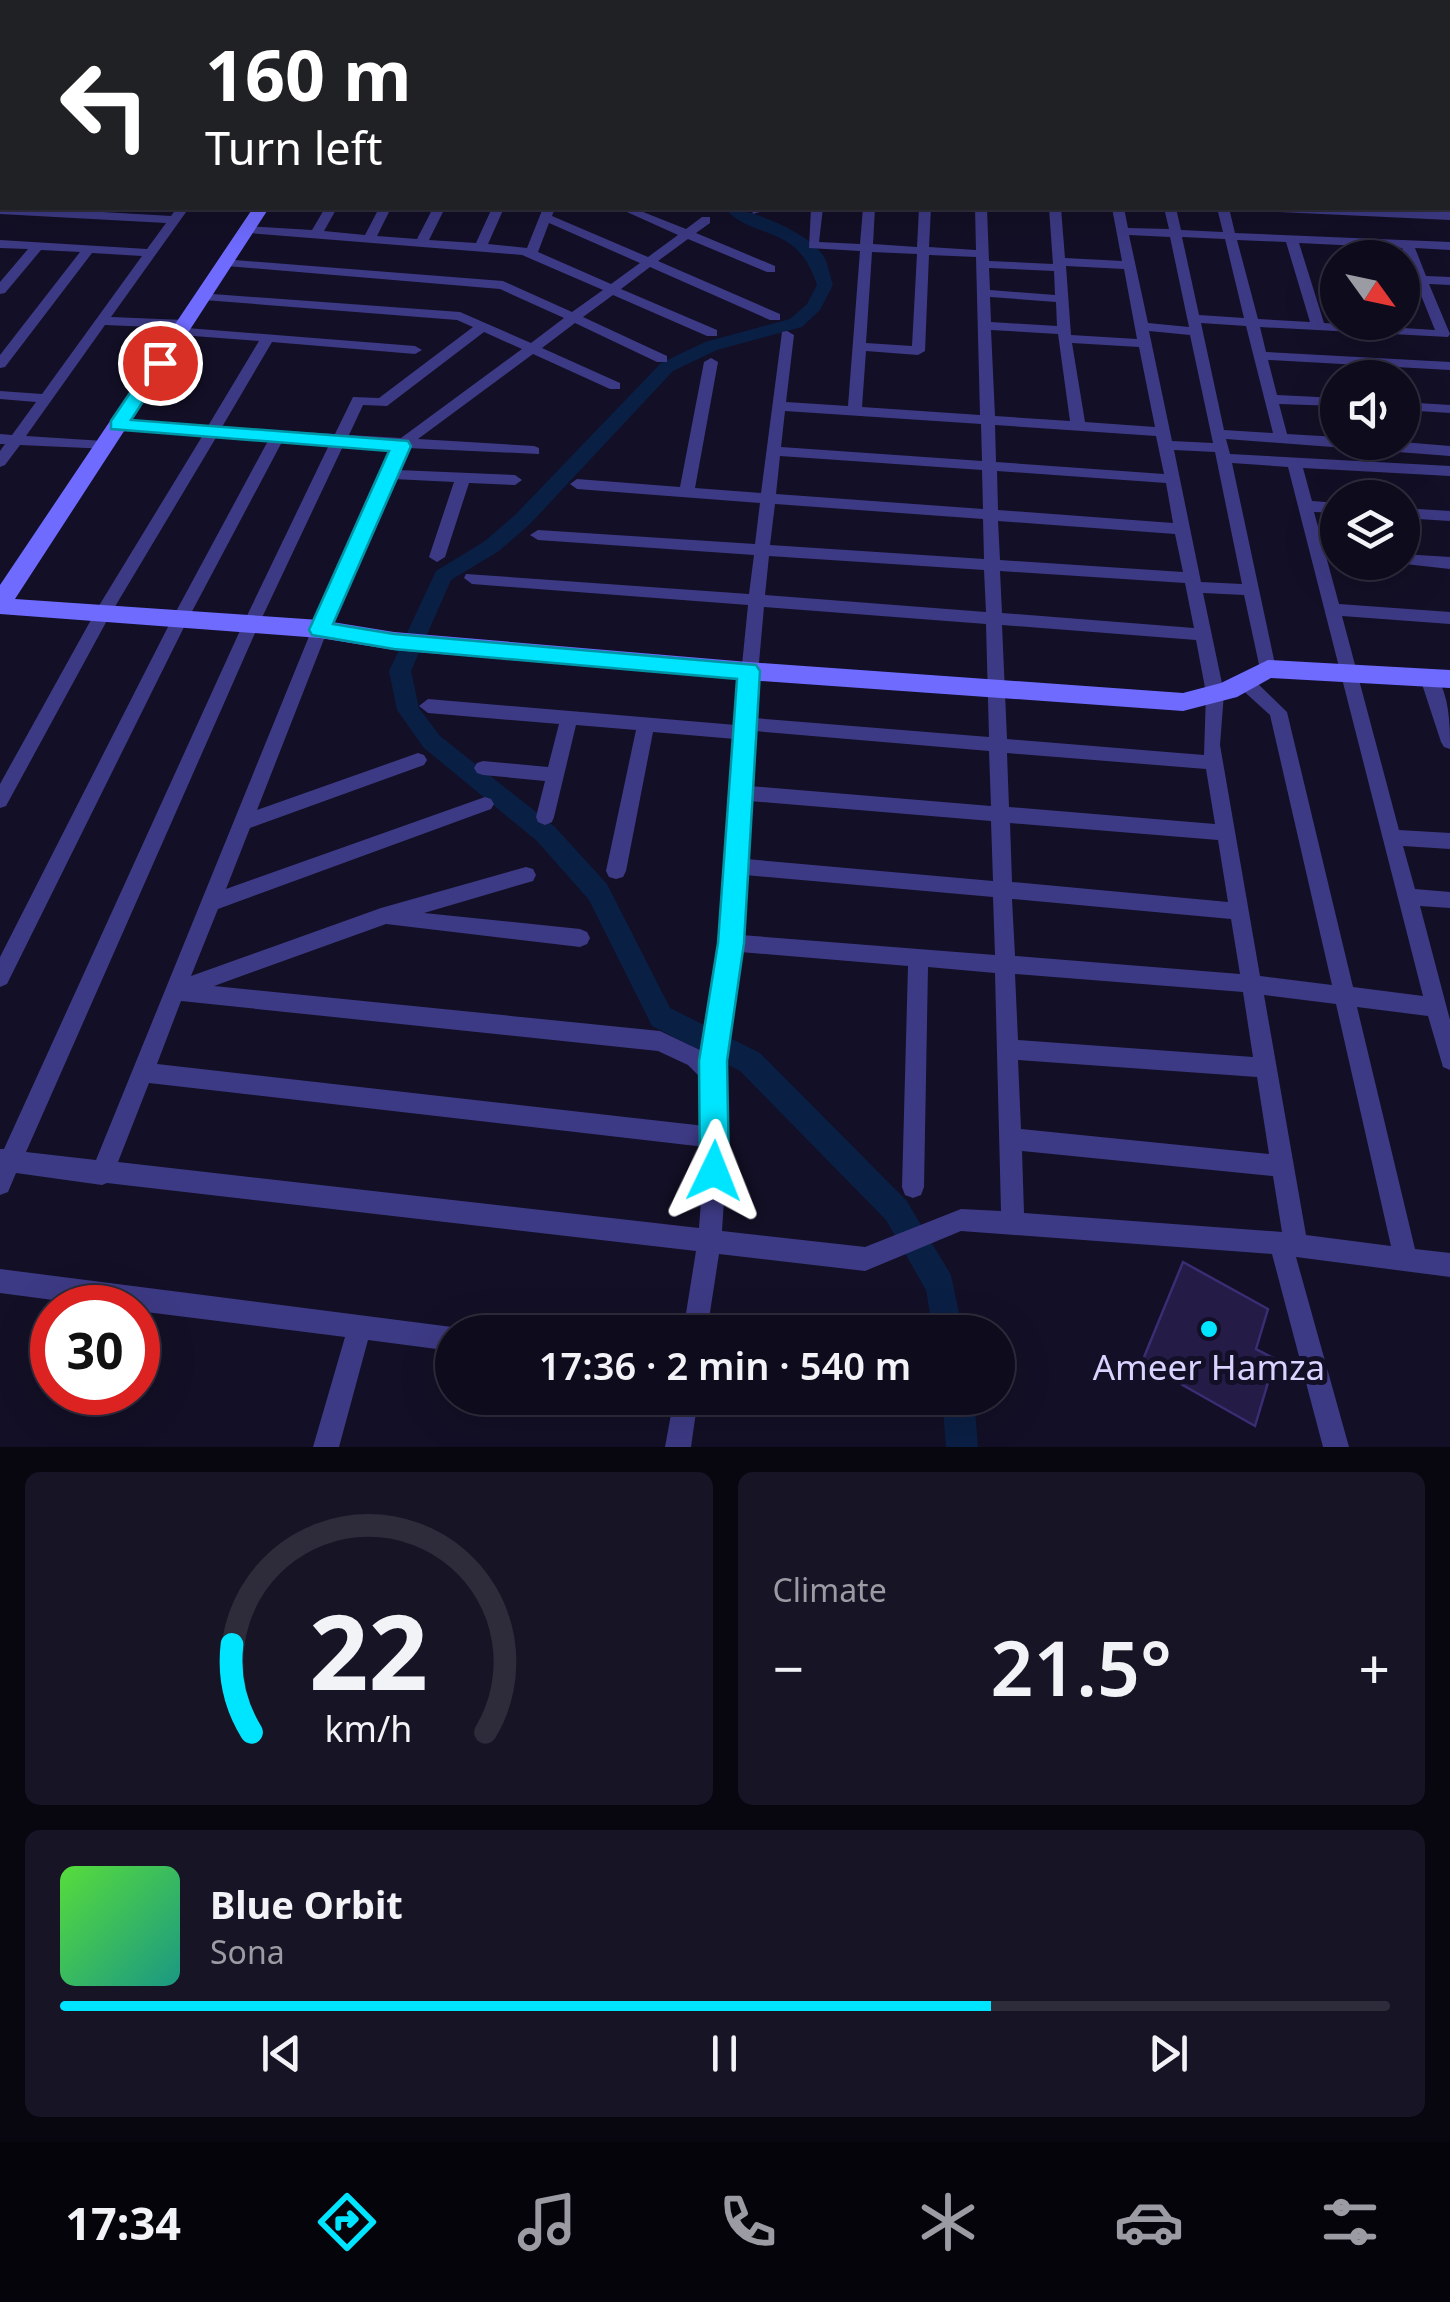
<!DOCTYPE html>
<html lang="en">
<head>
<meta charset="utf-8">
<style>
  body { margin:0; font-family:"Noto Sans",sans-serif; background:#171425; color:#f1f3f6; height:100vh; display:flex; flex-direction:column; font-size:38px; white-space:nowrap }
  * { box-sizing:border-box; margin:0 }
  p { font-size:32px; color:#9b9ba3 }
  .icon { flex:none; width:55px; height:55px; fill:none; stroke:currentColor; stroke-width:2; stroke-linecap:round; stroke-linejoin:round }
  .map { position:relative; height:1447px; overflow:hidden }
  .sheet { display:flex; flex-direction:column; gap:25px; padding:25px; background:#08060f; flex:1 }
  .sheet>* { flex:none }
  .hud { position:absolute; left:0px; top:0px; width:1450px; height:210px; box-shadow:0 10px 40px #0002,0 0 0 2px #2e2b3b; background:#202124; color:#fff; overflow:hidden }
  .needle { width:65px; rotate:123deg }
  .buttons { position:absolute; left:1320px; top:240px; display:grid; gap:20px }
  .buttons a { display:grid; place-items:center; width:100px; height:100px; border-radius:50%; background:#0e0b1c; box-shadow:0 10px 40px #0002,0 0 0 2px #2e2b3b; font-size:50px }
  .speed { position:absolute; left:30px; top:1285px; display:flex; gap:20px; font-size:50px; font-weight:700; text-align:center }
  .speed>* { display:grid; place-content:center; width:130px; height:130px; border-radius:50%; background:#0e0b1c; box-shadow:0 10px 40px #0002,0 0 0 2px #2e2b3b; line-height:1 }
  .speed .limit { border:15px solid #d22; background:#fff; color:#111 }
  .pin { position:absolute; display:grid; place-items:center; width:85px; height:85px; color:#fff; margin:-42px; border:5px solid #fff; border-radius:50%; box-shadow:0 2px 10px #0007 }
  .me { position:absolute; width:110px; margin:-55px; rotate:2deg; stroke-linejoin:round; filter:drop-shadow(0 0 8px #0008) }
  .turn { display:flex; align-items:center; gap:35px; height:210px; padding:0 40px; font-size:45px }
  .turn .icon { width:130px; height:130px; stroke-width:2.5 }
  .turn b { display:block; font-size:70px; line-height:85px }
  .big { font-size:75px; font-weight:600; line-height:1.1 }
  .sheet .widget { flex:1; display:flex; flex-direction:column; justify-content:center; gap:15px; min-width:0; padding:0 35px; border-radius:15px; background:#171425 }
  .sheet .dial { align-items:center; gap:0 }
  .dial svg { height:260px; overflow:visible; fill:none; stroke:#2e2b3b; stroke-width:7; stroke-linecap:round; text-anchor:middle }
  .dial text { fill:#f1f3f6; stroke:none }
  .song { display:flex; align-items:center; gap:30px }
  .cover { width:120px; height:120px; border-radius:15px; background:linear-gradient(135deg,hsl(110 70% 55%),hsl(170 70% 35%)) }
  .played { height:10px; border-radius:5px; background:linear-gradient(90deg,#00e5ff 70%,#2e2b3b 70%) }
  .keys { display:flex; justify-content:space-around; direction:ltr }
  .heat { display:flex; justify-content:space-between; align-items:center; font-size:55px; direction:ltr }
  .sheet .tiles { flex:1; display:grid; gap:25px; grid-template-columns:1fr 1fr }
  .widget:last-child { grid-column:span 2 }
  .trip { position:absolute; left:435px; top:1315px; width:580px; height:100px; border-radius:50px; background:#0e0b1c; box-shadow:0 10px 40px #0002,0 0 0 2px #2e2b3b; font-weight:600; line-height:100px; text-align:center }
  .menu { display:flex; height:160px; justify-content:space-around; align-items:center; background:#06040b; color:#9b9ba3 }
  .menu .icon { width:70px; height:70px }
  .menu .active { color:#00e5ff }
  .menu b { font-size:45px; color:#f1f3f6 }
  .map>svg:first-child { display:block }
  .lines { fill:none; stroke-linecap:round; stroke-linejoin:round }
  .canal { fill:#0a1f44; fill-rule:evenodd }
  .building { fill:#241b47; stroke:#3b2d73; stroke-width:2.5 }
  .street { fill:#3d3a85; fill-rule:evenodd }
  .secondary { fill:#6f6bff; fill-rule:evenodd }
  .route { fill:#00e5ff; stroke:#0095a6; stroke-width:2.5 }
  .poi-dot { fill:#00e5ff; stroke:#130f26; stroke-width:4 }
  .labels { text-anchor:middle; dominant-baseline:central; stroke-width:10; stroke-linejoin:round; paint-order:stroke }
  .near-poi-label { font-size:35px; fill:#d9d4ff; stroke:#130f26 }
</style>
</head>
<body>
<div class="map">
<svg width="1450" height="1447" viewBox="0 0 1450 1447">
  <rect width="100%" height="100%" fill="#130f26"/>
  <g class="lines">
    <g class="canal">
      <path d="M724,208c25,0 84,24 99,47 5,8 7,21 10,30l-13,25 -18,17 -85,23 -44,21 -143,153 -31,27 -48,29 -40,91 8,37 21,28 115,91 52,57 63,124 90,45 146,147 45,75 12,57h-30l-7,-42 -40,-70 -146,-149 -88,-45 -63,-126 -52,-59 -113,-93 -27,-38 -8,-39 47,-100 49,-30 31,-27 145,-151 44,-21 85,-23 17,-15 10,-19c-21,-64 -60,-42 -93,-77z"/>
      <path d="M942,1398h32l4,49h-32z"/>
    </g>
  </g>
  <path class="building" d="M1183,1262l85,47 -12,40 19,10 -20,67 -113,-64z"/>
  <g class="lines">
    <g class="street">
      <path d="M275,0h65l2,2h-64z"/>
      <path d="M804,0h10v2h-9z"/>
      <path d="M896,0h10v2h-9z"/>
      <path d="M941,0h10v2h-9z"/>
      <path d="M1029,0h10v2h-9z"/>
      <path d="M1076,0h10v2h-9z"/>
      <path d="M1160,0h10v2h-9z"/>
      <path d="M1321,0h10l1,2h-9z"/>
      <path d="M1372,0h10l1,2h-9z"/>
      <rect x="0" y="5" width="2" height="6"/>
      <rect x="1448" y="17" width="2" height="6"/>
      <path d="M0,27l2,1v6l-2,-1z"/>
      <path d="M1448,29l2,1v10l-2,-1z"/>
      <rect x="0" y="97" width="2" height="6"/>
      <rect x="0" y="154" width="2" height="9"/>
      <rect x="0" y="177" width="2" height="6"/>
      <path d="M1448,184h2v8l-2,-1z"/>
      <path d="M0,206l171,10 6,-8h12l-78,109 74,3 7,4 -5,4 228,18 7,4 -7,4 -143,-12 -50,85 113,7 18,-37 26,1 94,-71 -16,-7 -253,-20 -5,-1v-6l261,19 71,31 33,-25 -64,-29 -274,-23 -6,-4 2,-3 281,22 69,31 31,-22 -81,-35 -273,-22 -4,-1v-6l67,4 13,-22h12l-13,23 41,4 14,-27h12l-14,28 40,3 16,-31h12l-16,32 47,3 16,-35h12l-16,36 39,4 16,-40h12l-3,8 96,41 30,-22 -60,-27h15l53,21 16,-12h8v6l-14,10 79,33v6h-8l-79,-33 -30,22 122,53v6h-10l-120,-53 -29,22 96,41v6h-10l-94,-41 -30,22 84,39v6h-10l-82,-39 -33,25 78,35v6h-10l-77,-35 -115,85 116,7 5,2v6l-132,-6 -9,22 117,5 7,5 -7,5 -46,-2 -24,74 -8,5 -8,-5 25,-75 -61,-3 -65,150 -71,181 161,-57 6,2 3,5 -3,5 -174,63 -24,61 259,-92 6,2 3,5 -3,5 -273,100 -27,67 190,-68 145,-41 7,2 3,6 -3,6 -109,32 156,16 7,3 3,6 -3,6 -7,3 -194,-23 -172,62 446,45 44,21 17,-109 14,-204 -82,-7 -27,139 -3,6 -7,2 -7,-2 -3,-6 30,-141 -60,-5 -22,92 -2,5 -7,3 -7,-3 -2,-5 9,-36 -62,-6 -6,-2 -3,-5 3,-5 6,-2 65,6 11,-43 -131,-11 -9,-7 9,-7 308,26 12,-120 -276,-21 -8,-6 2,-4 283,20 5,-39 -216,-15 -8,-5 8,-5 217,14 5,-41 -183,-14 -7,-5 7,-5 103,8 24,-125 7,-4 7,4 -23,126 66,5 21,-161 5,-1 7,4 -8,67 62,4 12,-155 -51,-3 2,-40h12l-4,34 41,2 3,-36h12l-2,36 44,3 2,-39h12l-2,39 47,3 -1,-42h12l2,53 64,3 -4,-56h12l4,50 57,3 -10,-53h12l4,20 41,1 -5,-21h12l5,22 42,2 -6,-24h12l6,25 215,9v8l-35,-2 11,28 24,1v8l-21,-1 21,50 -2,3 -188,-10 6,25 184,10v8l-182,-10 9,35 61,3v8l-59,-2 8,30 51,3v5h64l48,4v10l-224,-17 4,15 220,12v10l-147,-8 9,33 26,2v10l-24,-1 25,92 111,8v12l-108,-8 57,214 51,3v16l-47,-3 12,43 35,3v16l-30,-2 30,114v50l-7,-3 -15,-51 -71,-9 58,242 35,4v24l-154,-20 53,190h-26l-51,-193 -311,-23 -96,40 -146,-17 -12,78h-24l13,-81 -589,-68 -5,2 -86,-12 -8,19 -8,3v-46h4l239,-525 87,-181 -47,-3 -95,179 -181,365 -7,3v-30l172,-338 97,-180 -52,-3 -107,179 -104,191 -6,2v-24l97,-175 106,-174 -85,-5 -7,-5 7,-5 90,6 51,-85 -79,-6 -7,-4 4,-3 -72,-3 -79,111 78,5 7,5 -2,3 -89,-4 -15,20 -5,2v-16l5,-7h-5v-10l12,1 24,-33 -36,-3v-8l42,3 100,-138 -50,-3 -87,114 -5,1v-13l80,-103 -39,-2 -36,43 -5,1v-12l28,-33 -28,-1v-8l147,9 19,-26 -166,-9zM549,223l91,40 -29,21 -73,-32zM1129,235l41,2 19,90 -41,-4zM1182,237l43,2 19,79 -45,-3zM1237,240l49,2 24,80 -52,-3zM1299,243l103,5 33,82 -111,-7zM872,252l45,2 -5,92 -46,-3zM929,255l47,2 4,158 -118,-8 4,-56 52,4 7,-4zM1066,266l58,3 13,70 -66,-4zM989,268l65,3 1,24 -65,-5zM990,297l66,5 1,24 -66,-4zM1201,323l45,3 27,107 -49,-3zM991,330l67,4 12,87 -75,-5zM1149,331l41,4 23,108 -41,-2zM484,332l38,17 -121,89 -52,-3 14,-30 24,1zM1072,343l67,4 16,80 -70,-5zM785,411l196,13 1,37 -201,-14zM995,425l161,11 8,38 -168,-12zM344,444l49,3 -81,182 -216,531 -70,-8 233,-528zM1174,450l41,2 27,132 -41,-2zM780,456l202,14 1,39 -207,-15zM1232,463l56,4 135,529 -70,-9 -66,-275 -37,-36 -6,-1 -9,6 3,5 32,29 62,270 -72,-9 -40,-231 4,-52 -21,-100 41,2 16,74 2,4h12l2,-4zM997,471l169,12 7,40 -175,-13zM775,504l208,15 1,40 -214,-14zM998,521l177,13 8,38 -183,-12zM769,556l215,14 2,42 -221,-17zM1000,571l185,12 9,45 -192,-15zM764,607l222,17 3,113 -235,-19zM1002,625l194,15 10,53 -2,62 -197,-16zM754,731l235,20 2,55 -241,-20zM1007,753l199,16 9,55 -206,-17zM749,801l242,20 2,60 -247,-22zM1010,823l208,17 10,62 -216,-20zM745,875l248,22 2,58 -254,-20zM1012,899l219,20 9,55 -225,-18zM740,952l168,14 -6,221 3,8 8,3 8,-3 3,-8 4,-220 67,6 6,238 -40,-2 -96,38 -143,-16 6,-93 -4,-77zM1015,974l228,18 10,65 -235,-17zM1264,995l72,9 55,242 -85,-11zM181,1001l477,50 30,14 15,15 2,46 -548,-62zM1018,1060l239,17 12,77 -248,-25zM149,1083l556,64 -6,81 -581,-66zM1022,1151l251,25 9,56 -258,-19z"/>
      <path d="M751,208h12v3l-10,3z"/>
      <path d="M1273,208h72l105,4v8l-171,-8z"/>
      <path d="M1402,402l48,3v8l-48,-3z"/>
      <path d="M1402,508l48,3v10l-48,-3z"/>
      <path d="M1402,554l48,3v12l-54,-6 6,-1z"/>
      <path d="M1429,672c21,11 21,55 21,77l-6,-2 -3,-5 -21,-64z"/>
      <path d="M0,1269l452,58 9,5h-9v19l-84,-11 -29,107h-26l32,-110 -207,-26v-3h-24l-114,-15z"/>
      <path d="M674,1398h24l-7,49h-26z"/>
    </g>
    <g class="secondary">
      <rect x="0" y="62" width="2" height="8"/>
      <rect x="1448" y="130" width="2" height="10"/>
      <path d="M253,208h16l-254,391 305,21 74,12 354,30 435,31 38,-10 47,-23 182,10v18l-179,-10 -34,19 -54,14 -435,-31 -354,-30 -74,-12 -320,-24v-29z"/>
    </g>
  </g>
  <path class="route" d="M160,357l8,6 -37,57 277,21 3,5 -78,178 61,10 362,31 4,6 -16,272 -17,118 2,110 -4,10 -11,5 -10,-5 -4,-10 -1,-110 19,-118 19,-264 -343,-30 -82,-14 -3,-5 80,-179 -278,-22v-8l42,-62z"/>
  <circle class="poi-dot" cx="1209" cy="1329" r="10"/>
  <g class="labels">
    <g class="near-poi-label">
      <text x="1209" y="1366">Ameer Hamza</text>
    </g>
  </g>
</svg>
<div class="buttons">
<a><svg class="needle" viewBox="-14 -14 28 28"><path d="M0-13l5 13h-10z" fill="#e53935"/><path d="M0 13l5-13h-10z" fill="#9b9ba3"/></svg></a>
<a><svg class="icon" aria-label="sound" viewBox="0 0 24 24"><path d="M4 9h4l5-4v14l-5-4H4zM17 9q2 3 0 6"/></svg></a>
<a><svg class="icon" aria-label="layers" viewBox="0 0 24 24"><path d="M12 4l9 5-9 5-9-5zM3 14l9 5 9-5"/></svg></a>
</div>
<div class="speed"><div class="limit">30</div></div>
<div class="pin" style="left:160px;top:363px;background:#d93025"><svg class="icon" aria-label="arrive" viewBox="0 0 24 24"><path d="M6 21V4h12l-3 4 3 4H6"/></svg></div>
<svg class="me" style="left:714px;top:1171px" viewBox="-20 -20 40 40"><path d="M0-17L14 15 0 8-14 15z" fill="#00e5ff" stroke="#fff" stroke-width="4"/></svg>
<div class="trip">17:36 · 2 min · 540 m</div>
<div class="hud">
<div class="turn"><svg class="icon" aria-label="left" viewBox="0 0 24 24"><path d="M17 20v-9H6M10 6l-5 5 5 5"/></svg><div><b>160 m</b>Turn left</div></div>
</div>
</div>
<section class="sheet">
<div class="tiles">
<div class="widget dial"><svg viewBox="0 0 100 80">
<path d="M14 69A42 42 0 1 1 86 69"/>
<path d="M14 69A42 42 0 0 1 8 42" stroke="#00e5ff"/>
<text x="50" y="56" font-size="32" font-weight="700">22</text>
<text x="50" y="72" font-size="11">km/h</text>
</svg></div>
<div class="widget"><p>Climate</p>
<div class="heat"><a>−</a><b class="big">21.5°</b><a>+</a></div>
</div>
<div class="widget">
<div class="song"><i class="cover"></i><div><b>Blue Orbit</b><p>Sona</p></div></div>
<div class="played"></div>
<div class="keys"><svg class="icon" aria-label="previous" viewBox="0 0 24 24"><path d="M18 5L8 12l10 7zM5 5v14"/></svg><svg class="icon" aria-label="pause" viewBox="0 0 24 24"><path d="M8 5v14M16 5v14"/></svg><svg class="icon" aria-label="next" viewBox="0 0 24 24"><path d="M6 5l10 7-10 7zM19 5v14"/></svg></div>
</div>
</div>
</section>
<nav class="menu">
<b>17:34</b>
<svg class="icon active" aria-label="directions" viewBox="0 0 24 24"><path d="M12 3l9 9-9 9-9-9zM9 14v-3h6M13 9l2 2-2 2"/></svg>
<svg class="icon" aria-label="music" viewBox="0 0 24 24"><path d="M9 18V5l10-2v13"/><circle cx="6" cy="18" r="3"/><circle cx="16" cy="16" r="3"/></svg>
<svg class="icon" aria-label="phone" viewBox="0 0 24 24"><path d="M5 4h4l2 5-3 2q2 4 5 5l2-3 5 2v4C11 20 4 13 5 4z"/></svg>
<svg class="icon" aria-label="climate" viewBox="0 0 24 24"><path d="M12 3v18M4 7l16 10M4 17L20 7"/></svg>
<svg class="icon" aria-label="car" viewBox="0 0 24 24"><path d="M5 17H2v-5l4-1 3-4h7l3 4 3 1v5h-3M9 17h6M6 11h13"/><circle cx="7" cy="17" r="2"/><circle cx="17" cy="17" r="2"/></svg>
<svg class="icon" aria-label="filters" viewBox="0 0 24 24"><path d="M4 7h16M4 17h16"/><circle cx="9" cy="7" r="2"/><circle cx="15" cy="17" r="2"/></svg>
</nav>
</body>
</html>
